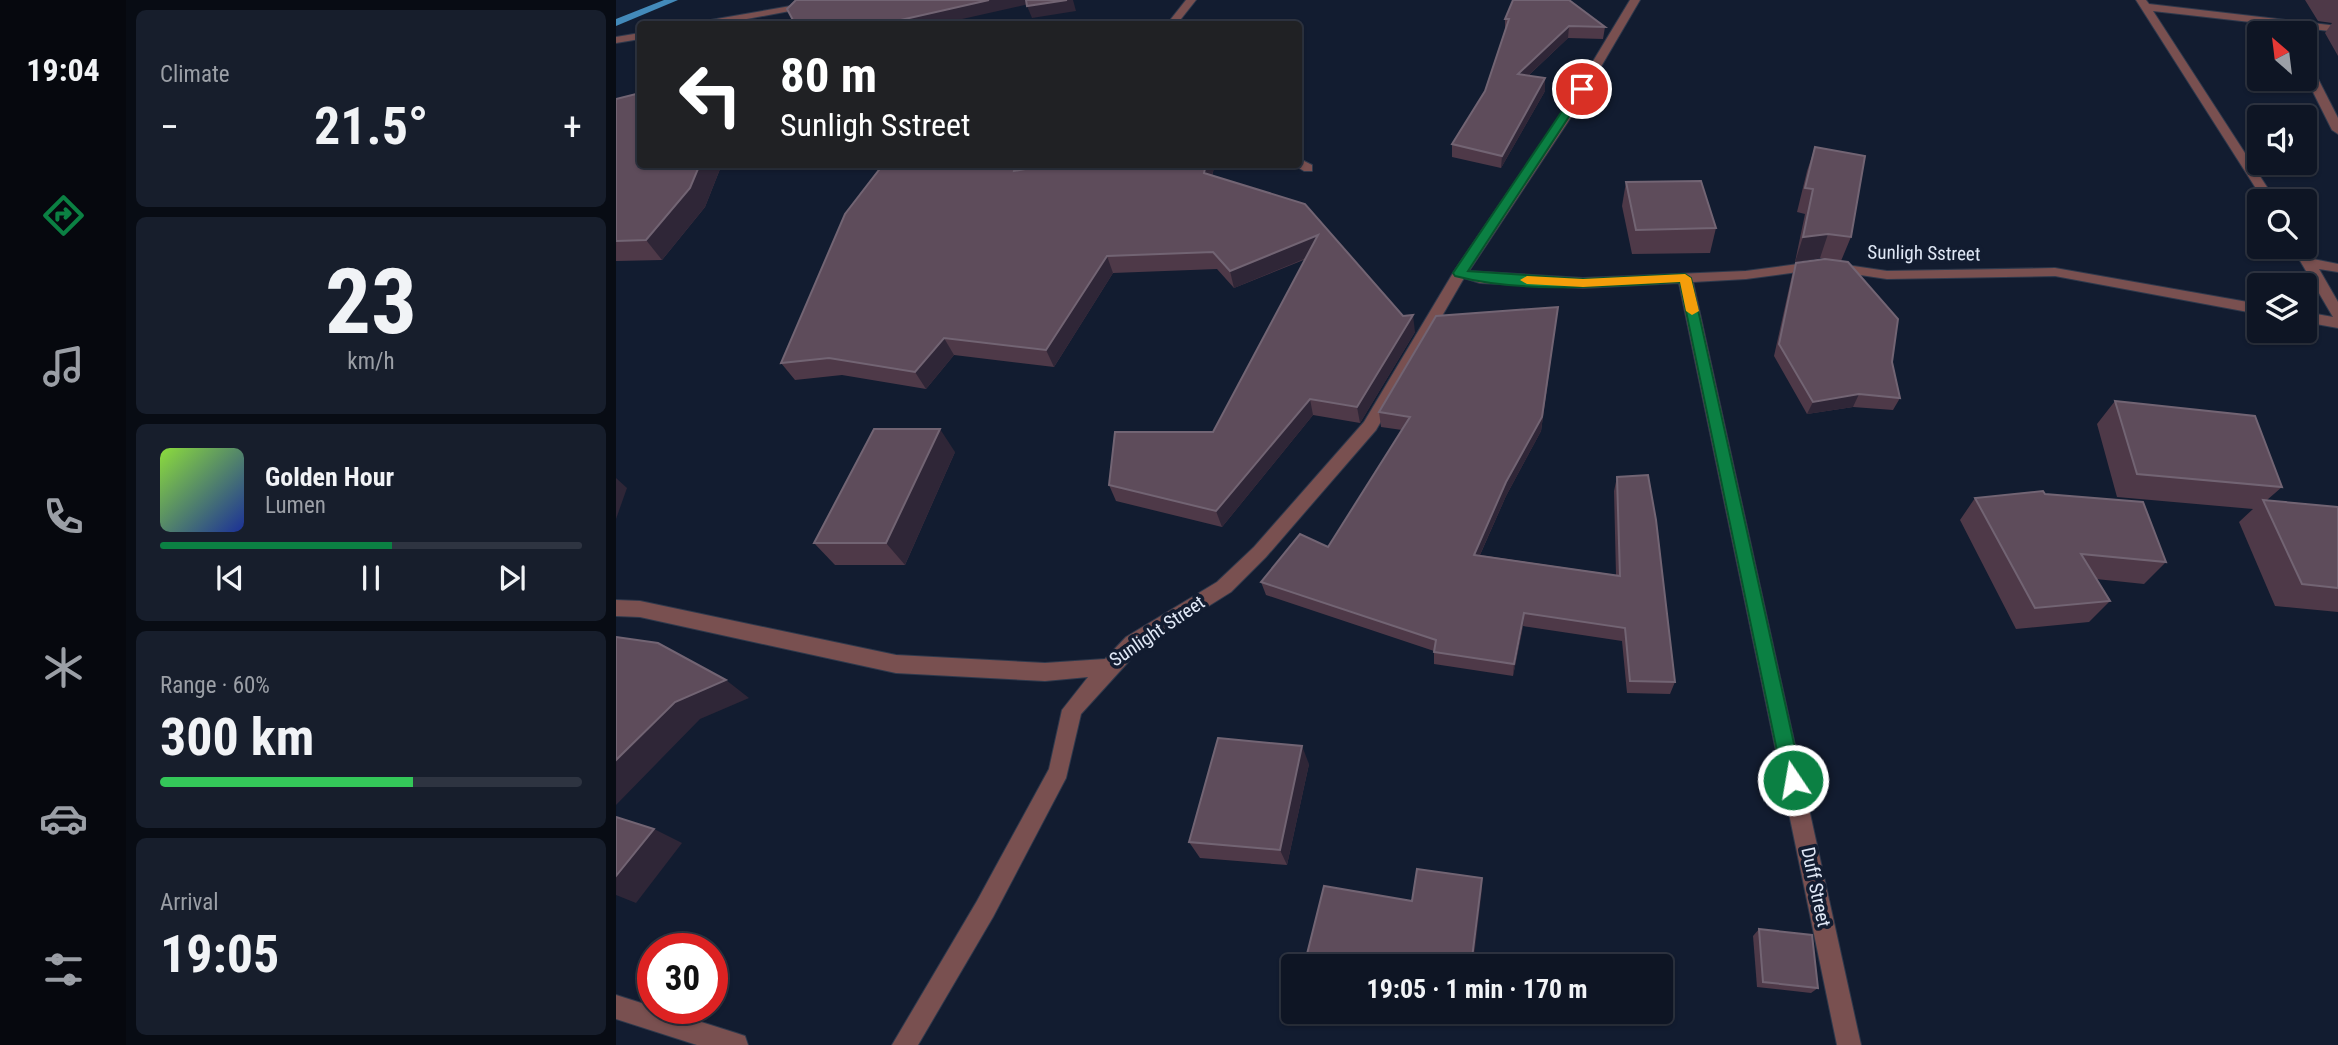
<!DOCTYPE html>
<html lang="en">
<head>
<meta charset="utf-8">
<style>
  body { margin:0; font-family:"Roboto Condensed",sans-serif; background:#171e2c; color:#f1f3f6; height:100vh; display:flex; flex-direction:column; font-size:26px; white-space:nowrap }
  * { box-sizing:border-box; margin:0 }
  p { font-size:23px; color:#9b9fa6 }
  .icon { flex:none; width:38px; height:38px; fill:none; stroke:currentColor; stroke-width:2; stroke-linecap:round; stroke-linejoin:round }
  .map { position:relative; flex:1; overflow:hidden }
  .panel { display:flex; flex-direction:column; gap:10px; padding:10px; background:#080c14; width:490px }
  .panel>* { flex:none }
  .banner { position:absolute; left:21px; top:21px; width:665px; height:147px; border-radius:7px; box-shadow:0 2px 5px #0004,0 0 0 2px #2e3441; background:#202124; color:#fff; overflow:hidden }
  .needle { width:46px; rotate:332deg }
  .controls { position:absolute; left:1631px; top:21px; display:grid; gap:14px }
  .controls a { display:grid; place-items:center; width:70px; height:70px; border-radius:7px; background:#0e1524; box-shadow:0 2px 5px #0004,0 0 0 2px #2e3441; font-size:35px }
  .speed { position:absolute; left:21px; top:933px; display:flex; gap:14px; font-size:35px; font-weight:700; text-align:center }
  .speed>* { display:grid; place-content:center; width:91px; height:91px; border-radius:50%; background:#0e1524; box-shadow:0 2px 5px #0004,0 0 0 2px #2e3441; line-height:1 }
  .speed .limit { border:10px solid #d22; background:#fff; color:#111 }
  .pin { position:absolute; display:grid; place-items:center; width:60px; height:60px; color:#fff; margin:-30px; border:4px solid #fff; border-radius:50%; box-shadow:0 2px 7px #0007 }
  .me { position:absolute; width:77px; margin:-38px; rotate:348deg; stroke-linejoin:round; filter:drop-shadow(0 0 5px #0008) }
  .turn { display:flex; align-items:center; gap:24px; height:147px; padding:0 28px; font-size:32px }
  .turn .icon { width:91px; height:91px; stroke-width:2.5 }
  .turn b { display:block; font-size:49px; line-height:60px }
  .big { font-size:52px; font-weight:700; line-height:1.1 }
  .panel .widget { flex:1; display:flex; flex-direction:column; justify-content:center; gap:10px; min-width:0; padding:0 24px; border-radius:10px; background:#171e2c }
  .panel .dial { align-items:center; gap:0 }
  .dial b { font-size:91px; line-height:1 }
  .song { display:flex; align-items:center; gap:21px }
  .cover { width:84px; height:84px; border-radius:10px; background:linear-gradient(135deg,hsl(90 70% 55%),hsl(230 70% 35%)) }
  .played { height:7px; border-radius:4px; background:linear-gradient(90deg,#0b8043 55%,#2e3441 55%) }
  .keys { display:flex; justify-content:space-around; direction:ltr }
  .heat { display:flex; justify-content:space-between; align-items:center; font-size:38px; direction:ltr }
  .charge { height:10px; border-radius:5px; background:linear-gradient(90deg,#34c759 60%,#2e3441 0) }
  .trip { position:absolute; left:665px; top:954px; width:392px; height:70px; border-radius:7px; background:#0e1524; box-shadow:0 2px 5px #0004,0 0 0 2px #2e3441; font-weight:700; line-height:70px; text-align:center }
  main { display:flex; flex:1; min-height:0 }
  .dock { display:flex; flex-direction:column; width:126px; justify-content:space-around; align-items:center; background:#06080e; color:#9b9fa6 }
  .dock .icon { width:49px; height:49px }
  .dock .current { color:#0b8043 }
  .dock b { font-size:32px; color:#f1f3f6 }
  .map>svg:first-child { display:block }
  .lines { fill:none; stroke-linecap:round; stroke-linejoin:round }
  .stream { fill:#438aba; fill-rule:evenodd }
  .service-casing { stroke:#2f394c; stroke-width:2 }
  .minor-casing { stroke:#2f394c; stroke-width:2 }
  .service { fill:#795050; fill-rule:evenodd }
  .minor { fill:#795050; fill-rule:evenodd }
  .wall { fill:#4e3948 }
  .shaded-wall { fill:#2f2637 }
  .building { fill:#5e4c5b; stroke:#726473; stroke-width:2 }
  .route { fill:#0b8043; stroke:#07532c; stroke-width:2 }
  .slow { fill:#f59e0b }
  .labels { text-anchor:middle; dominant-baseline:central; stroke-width:7; stroke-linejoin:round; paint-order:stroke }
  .street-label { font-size:19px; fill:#e0e8f6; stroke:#121c30 }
</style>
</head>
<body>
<main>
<nav class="dock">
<b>19:04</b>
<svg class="icon current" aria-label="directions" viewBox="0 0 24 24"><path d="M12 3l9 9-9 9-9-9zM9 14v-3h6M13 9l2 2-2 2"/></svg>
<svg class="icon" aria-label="music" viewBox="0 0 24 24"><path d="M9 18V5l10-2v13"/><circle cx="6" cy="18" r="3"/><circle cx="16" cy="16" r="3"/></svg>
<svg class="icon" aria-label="phone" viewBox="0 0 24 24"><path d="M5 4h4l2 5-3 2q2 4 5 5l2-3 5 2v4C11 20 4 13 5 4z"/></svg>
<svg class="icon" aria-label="climate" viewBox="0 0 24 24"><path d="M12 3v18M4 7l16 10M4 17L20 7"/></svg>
<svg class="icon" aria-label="car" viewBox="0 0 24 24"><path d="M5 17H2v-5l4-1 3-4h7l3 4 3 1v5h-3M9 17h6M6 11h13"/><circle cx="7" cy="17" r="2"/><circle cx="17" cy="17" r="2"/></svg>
<svg class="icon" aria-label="filters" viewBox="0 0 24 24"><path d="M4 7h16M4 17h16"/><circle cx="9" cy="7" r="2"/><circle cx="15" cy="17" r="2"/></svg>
</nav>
<section class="panel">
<div class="widget"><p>Climate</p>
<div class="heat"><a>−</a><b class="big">21.5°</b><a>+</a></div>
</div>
<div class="widget dial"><b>23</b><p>km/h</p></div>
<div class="widget">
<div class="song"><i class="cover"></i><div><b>Golden Hour</b><p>Lumen</p></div></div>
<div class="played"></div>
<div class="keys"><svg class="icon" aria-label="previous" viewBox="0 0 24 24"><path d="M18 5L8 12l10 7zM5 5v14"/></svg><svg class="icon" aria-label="pause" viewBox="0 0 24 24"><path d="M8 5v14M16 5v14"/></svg><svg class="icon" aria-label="next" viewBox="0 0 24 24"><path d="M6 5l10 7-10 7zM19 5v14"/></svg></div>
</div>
<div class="widget"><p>Range · 60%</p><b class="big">300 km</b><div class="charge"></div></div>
<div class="widget"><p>Arrival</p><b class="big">19:05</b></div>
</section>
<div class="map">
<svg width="1722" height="1045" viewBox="0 0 1722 1045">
  <rect width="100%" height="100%" fill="#121c30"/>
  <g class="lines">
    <path class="stream" d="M48,0h14l-62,26v-7z"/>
    <g class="service-casing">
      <path id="service" d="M1689,62l6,3 27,53v16l-6,-4 -27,-54z"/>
    </g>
    <g class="minor-casing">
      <g id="minor">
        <path d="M209,0h23l-128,24h-20l5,-3z"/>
        <path d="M570,0h10l-19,24h-10z"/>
        <path d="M1014,0h10l-65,111 -106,160 114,7 163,-7 74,-10 67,10 168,-3 204,36v10l-204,-38 -168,3 -67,-10 -74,10 -53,3 168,763h-24l-158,-762 -96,5 -103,-5 -16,-5 -88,152 -110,127 -35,35 -91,57 -59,65 -15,64 -73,139 -75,128h-26l85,-144 72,-132 13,-59 26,-33 -43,4 -149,-8 -256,-56 -24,-1v-16l24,1 256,54 149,8 60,-4 21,-22 91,-55 37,-35 110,-125 89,-149 110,-162z"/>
        <path d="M1520,0h10l3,4 189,22v6l-185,-21 123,190h-12z"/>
        <path d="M24,33v6l-24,4v-6z"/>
        <path d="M682,158l14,7v6h-8l-10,-6 4,-1z"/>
        <path d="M1689,245l8,14 25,5v8l-19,-3 19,33v26l-33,-6v-10l28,5 -41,-70z"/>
        <path d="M0,995l120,38 9,3 3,9h-51l-81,-26z"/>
      </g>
    </g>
    <use href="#service" class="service"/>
    <use href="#minor" class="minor"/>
  </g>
  <g class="wall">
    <path d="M1689,0h33v56l-13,-23 7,-10 -14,-2z"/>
    <path d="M889,19l100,8 -2,12 -35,-1 -40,38 17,15 -44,77 -49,-11v-13l33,-53 20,-60z"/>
    <path d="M0,99l24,65h82l-17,43 -43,53 -46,1z"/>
    <path d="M1199,147l36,90 -10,24 51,101 8,36 -7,12 -40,-3 -46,7 -33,-58 18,-81 4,-12 28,-4 -4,-1 -25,4 10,-48 -8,-2 10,-41z"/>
    <path d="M405,164l2,5 192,-5 -3,12 203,156 -55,91 -47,-8 -91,112 -106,-26 -7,-16 104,-53 93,-173 -72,29 -17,-19 -104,4 -59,94 -100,-12 -28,34 -84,-14 -47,5 -14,-17z"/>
    <path d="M1010,182l90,46 -6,25 -78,1 -10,-48z"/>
    <path d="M942,307l-17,124 -35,65 -26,59 136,20 -2,-84 3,-14 58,205 -5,12 -43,-1 -5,-52 -99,-15 -10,50 -79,-12v-13l-168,-56 -5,-13 67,-35 74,-117 -21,-3 -2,-15z"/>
    <path d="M1499,401l167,86 -15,13 71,7v105l-63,-6 -36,-84 14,-13 -136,-12 -20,-73z"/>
    <path d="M339,452l-50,113h-70l-21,-22z"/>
    <path d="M1429,494l121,68 -22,22 -48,-5 14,22 -21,21 -73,7 -56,-109 15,-22z"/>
    <path d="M693,764l-22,101 -87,-7 -11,-16z"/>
    <path d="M1143,929l59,59 -7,5 -54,-6 -4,-51z"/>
    <path d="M782,1012h69l-1,8z"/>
  </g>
  <g class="shaded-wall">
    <path d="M373,0h39l1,4 -89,20h-57z"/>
    <path d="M451,0h6l3,11 -44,7 -5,-12z"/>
    <path d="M953,26l-1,12 -51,48 1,-12z"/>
    <path d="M929,78v13l-44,77 1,-12z"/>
    <path d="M84,164h22l-17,43 -43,53 -16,-20z"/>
    <path d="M400,164h5l5,12 -12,-5z"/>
    <path d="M590,164h9l-7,26 -4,-17z"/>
    <path d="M1212,234l-8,24 -25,4 8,-25z"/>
    <path d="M702,235l3,17 -87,36 -4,-17z"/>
    <path d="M491,256l6,17 -59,94 -8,-17z"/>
    <path d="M942,307l-17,124 -35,65 -32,72v-13l32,-73z"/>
    <path d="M797,315l2,17 -55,91 -3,-16z"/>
    <path d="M328,338l10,17 -28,34 -11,-17z"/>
    <path d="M1243,394l-6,13 -46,7 6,-12z"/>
    <path d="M694,399l3,16 -91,112 -6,-16z"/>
    <path d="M324,429l15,23 -50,113 -19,-22z"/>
    <path d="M0,478l11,10 -11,31z"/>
    <path d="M908,613l-1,13 -10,50 1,-12z"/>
    <path d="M110,680l23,18 -49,21 -84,86v-45l59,-58z"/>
    <path d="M686,746l7,18 -22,101 -7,-15z"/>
    <path d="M38,829l28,14 -46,60 -20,-8v-19z"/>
    <path d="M866,878v12l-9,76h-2z"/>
  </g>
  <g class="building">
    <path d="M180,0h193l-106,24h-88l-8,-15z"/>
    <path d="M410,0h41l-40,6z"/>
    <path d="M897,0h56l36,27 -36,-1 -51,48 27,4 -43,78 -50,-12 33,-53 24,-72h-4z"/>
    <path d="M24,93v71h60l-10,24 -44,52 -30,1v-142z"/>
    <path d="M1199,147l50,9 -14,81 -23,-3 -25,3 10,-48 -8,-1z"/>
    <path d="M299,164h101l-2,7 39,-7h153l-2,9 101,31 98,112 10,-1 -56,92 -47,-8 -94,112 -107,-26 6,-53h98l105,-197 -88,36 -17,-19 -106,4 -61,94 -102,-12 -29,34 -86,-14 -48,5 64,-149 37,-48z"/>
    <path d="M1085,181l15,47 -80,2 -10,-48z"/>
    <path d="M1209,259l23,3 50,57 -6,43 8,36 -41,-4 -46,8 -34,-58 17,-81z"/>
    <path d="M942,307l-16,110 -36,65 -32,73 146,21 -3,-99 31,-2 8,45 19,162 -45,-1 -5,-53 -101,-15 -10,51 -80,-12 2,-12 -175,-58 39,-48 28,13 82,-130 -31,-5 57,-96z"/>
    <path d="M1499,401l140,15 27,71 -145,-13z"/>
    <path d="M258,429h66l-54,114h-72z"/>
    <path d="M1427,491l2,3 98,8 23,60 -85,-8 29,47 -75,7 -60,-110z"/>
    <path d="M1647,500l75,7v81l-36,-4z"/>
    <path d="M0,637l42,6 68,37 -51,22 -59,58z"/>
    <path d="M602,738l84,8 -22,104 -91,-8z"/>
    <path d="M0,817l38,12 -38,47z"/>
    <path d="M801,869l65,9 -11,88h-167l20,-80 88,15z"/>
    <path d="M1143,929l53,6 6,53 -55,-6z"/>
  </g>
  <path class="route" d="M966,86l5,3 -119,182 115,8 102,-5 6,4 111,502 -3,7 -6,3 -7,-3 -3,-7 -103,-498c-71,4 -156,12 -225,-6l-2,-3 124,-184z"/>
  <path class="slow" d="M1069,274l6,4 8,33 -7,4 -6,-4 -6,-29 -97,5 -56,-3 -7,-4 7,-4 56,3z"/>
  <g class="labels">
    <g class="street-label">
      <text transform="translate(1308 253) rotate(1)">Sunligh Sstreet</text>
      <text transform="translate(541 631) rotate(-34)">Sunlight Street</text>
      <text transform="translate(1200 887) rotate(78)">Duff Street</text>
    </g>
  </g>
</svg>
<div class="controls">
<a><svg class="needle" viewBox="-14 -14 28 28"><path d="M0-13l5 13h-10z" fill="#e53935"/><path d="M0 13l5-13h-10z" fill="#9b9fa6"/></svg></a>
<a><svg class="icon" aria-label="sound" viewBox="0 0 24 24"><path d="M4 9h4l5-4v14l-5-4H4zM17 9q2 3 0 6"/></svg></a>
<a><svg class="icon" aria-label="search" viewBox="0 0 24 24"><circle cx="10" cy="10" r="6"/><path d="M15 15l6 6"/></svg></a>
<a><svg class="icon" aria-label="layers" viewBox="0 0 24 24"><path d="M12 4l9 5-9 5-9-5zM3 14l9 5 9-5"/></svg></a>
</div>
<div class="speed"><div class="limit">30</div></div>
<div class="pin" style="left:966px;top:89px;background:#d93025"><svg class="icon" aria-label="arrive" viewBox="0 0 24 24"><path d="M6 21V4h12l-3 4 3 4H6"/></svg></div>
<svg class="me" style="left:1177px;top:780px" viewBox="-20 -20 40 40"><circle r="17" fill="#0b8043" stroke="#fff" stroke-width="3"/><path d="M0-11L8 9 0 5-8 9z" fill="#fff"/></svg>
<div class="trip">19:05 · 1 min · 170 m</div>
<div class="banner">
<div class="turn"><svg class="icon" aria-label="left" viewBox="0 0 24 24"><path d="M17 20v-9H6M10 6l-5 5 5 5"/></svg><div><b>80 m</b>Sunligh Sstreet</div></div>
</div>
</div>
</main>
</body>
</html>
